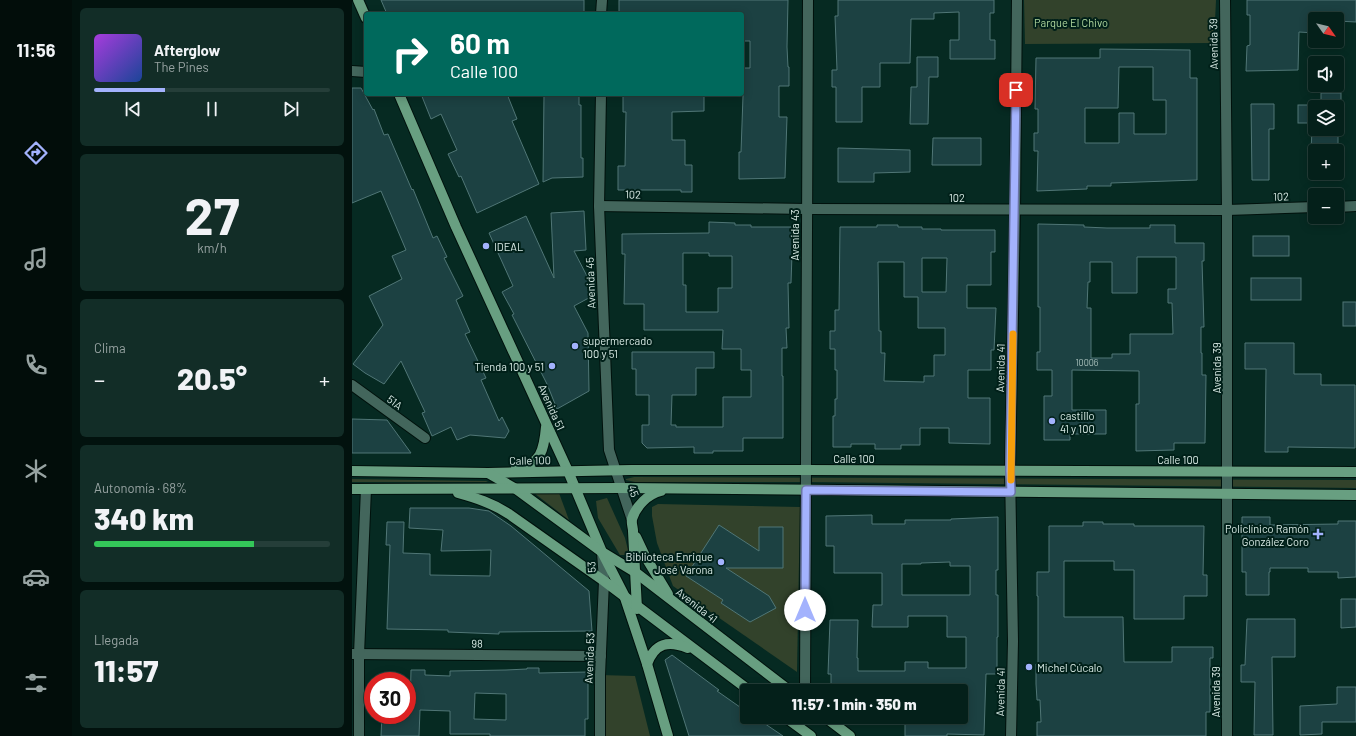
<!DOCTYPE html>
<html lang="es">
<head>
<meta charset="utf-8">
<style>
  body { margin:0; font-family:Barlow,sans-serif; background:#122d27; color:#f1f3f6; height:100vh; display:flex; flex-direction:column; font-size:15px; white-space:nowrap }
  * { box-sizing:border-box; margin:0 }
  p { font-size:13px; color:#97a3a2 }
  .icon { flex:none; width:22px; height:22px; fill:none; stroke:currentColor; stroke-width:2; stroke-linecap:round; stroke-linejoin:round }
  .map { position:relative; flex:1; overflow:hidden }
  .drawer { display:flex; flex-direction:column; gap:8px; padding:8px; background:#02120e; width:280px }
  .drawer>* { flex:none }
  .top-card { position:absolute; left:12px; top:12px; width:380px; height:84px; border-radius:4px; box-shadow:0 2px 10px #0003,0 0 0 1px #253e39; background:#00695c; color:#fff; overflow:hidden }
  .needle { width:26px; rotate:124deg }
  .tools { position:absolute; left:956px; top:12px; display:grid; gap:8px }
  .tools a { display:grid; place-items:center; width:36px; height:36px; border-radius:4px; background:#04201a; box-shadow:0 2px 10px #0003,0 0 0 1px #253e39; font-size:20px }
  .speed { position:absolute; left:12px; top:672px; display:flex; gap:8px; font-size:20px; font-weight:700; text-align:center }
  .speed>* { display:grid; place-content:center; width:52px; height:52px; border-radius:50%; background:#04201a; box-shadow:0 2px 10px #0003,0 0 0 1px #253e39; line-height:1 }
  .speed .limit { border:6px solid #d22; background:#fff; color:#111 }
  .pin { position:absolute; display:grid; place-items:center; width:34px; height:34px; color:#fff; margin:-17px; border-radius:8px; box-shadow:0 2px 6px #0006 }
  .me { position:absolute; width:44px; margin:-22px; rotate:0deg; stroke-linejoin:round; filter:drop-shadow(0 0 3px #0008) }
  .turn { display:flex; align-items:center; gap:14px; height:84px; padding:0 20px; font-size:18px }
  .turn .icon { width:52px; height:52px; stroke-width:2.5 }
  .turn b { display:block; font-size:28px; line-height:34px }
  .big { font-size:30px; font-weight:800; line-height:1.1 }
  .drawer .card { flex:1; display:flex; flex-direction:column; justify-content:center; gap:6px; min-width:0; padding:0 14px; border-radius:6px; background:#122d27 }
  .drawer .dial { align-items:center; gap:0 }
  .dial b { font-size:52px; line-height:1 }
  .song { display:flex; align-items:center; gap:12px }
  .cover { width:48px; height:48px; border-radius:6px; background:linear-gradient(135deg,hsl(280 70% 55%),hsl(220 70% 35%)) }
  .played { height:4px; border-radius:2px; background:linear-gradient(90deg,#a3b2fd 30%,#253e39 30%) }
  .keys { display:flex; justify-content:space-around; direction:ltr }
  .heat { display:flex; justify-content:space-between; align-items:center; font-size:22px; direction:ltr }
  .charge { height:6px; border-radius:3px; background:linear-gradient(90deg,#34c759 68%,#253e39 0) }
  .trip { position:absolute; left:388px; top:684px; width:228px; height:40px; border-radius:4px; background:#04201a; box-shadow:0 2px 10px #0003,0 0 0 1px #253e39; font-weight:800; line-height:40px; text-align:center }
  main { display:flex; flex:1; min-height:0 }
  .tabs { display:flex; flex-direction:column; width:72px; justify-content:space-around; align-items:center; background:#020d0a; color:#97a3a2 }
  .tabs .icon { width:28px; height:28px }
  .tabs .current { color:#a3b2fd }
  .tabs b { font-size:18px; color:#f1f3f6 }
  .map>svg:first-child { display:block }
  .green { fill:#32422b }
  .building { fill:#1c4142; stroke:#507676; fill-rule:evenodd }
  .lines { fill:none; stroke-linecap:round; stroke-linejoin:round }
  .minor-casing { stroke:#00110c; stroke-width:12 }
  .tertiary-casing { stroke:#00110c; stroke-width:12 }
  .primary-casing { stroke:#00110c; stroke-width:12 }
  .minor { stroke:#43665c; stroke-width:10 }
  .tertiary { stroke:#43665c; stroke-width:10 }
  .primary { stroke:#689f81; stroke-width:10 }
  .route-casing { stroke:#6a74a4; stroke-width:10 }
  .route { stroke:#a3b2fd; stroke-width:7 }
  .slow { stroke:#f59e0b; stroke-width:7 }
  .poi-dot { fill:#a3b2fd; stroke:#002019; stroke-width:1.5 }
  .labels { text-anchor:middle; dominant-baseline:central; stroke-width:4; stroke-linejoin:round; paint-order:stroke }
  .number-label { font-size:9px; fill:#a9c0bc }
  .park-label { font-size:11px; fill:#aed69d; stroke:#002019 }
  .street-label { font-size:11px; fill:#d8eae5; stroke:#002019 }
  .poi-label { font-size:11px; fill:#d8eae5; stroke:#002019; text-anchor:start }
</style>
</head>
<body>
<main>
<nav class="tabs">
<b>11:56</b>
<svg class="icon current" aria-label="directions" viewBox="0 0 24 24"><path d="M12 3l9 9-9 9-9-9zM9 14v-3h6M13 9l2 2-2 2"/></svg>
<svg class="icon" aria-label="music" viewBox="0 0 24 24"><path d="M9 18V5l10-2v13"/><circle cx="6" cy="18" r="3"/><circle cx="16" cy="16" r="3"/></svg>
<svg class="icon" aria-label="phone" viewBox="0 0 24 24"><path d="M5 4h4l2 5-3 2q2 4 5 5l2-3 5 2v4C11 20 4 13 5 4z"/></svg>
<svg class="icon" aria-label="climate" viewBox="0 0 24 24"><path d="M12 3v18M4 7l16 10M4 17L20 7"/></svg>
<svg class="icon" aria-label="car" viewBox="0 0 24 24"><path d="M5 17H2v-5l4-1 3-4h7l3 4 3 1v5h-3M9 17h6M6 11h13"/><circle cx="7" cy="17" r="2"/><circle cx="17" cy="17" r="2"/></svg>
<svg class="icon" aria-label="filters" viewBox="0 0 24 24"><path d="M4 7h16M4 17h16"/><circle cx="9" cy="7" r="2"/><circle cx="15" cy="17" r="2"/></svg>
</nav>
<section class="drawer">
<div class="card">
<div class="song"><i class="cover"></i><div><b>Afterglow</b><p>The Pines</p></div></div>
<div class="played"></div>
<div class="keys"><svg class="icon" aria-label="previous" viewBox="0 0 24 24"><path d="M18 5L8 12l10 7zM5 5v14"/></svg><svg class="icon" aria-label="pause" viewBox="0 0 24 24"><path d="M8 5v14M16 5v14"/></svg><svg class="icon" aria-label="next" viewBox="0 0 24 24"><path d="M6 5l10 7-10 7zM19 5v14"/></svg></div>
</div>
<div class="card dial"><b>27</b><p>km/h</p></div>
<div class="card"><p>Clima</p>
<div class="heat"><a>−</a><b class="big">20.5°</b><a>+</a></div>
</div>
<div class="card"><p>Autonomía · 68%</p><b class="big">340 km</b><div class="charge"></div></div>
<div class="card"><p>Llegada</p><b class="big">11:57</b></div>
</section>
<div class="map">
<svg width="1004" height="736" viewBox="0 0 1004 736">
  <rect width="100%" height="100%" fill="#062a22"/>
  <g class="green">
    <path d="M672,0h192l-2,43 -189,1z"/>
    <path d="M282,477l722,3v8l-550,-6h-171l-9,-2v-1z"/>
    <path d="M0,479l134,2 2,1h-136z"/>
    <path d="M182,493h25l10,27z"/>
    <path d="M255,498l18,40 3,12 -3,5h-5l-22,-37 -2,-17z"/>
    <path d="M306,504l142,3 -3,165 -124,-86 -16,-43 -5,-27v-9z"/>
    <path d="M248,675l35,1 15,60h-50z"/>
  </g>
  <g class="building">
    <path d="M29,0h203v14h-197z"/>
    <path d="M267,0h169l-1,47 1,20h1v19h-10v31h8l-2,61 -46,1v-27h2l3,-84h6v-27h-8v-27h-123z"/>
    <path d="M486,0h156v13h-4v27h5v19h-45v-19h9v-28l-25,1v6h-23l-1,44h-30v24h-18v35h-26v-35h-4v-17h5l-2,-54h3z"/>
    <path d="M895,0h109v22l-19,-1v-2h-22v14l-16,-1 -1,38 -52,1 1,-25 3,-1v-30h-3z"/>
    <path d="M748,49l90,1v28h7v102l-86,3v3h-24v3l-50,2 1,-40h-4v-18h4v-24h-3l1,-51h64zM767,67h34v33h13v34h-32v-21h-15v30h-34v-35h33z"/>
    <path d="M565,57h21v20h-9l-1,47h-18l1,-37h6z"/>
    <path d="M0,88h9l12,22 1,-1 10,26 4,-1 24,56 1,-1 20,49 4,-2 10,21 -3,1 19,38 -7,4 14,32 -5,2 21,44 -5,2 18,41 3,-4 7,14 -4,7 -35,-3 -13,5 -6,-13 -19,9 -10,-23 3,-1 -24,-51 -17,23 -19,-11 -12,-9 30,-39 -14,-29 33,-17 -10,-23 14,-6 -25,-59 -29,12z"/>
    <rect x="969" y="93" width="20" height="14"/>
    <path d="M69,94h86l10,25 -5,2 27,63 -62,29 -16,-37 -2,1 -11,-23 9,-4 -16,-36 -10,5z"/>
    <path d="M192,94h35v11h2v53h2v19l-31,1 -9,4z"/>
    <path d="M271,94h81v17l-32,1v28h13v25h7v27h-11v-2h-63v-24h7l1,-54h-3z"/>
    <path d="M899,104h23v25h-5v51h-17z"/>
    <rect x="946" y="105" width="17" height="18"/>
    <path d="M960,129h26v22h-27z"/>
    <path d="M581,138h48v27h-49z"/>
    <path d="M486,148l72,2v22l-36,1v9h-36z"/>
    <path d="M232,211l2,39 -12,1 14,27 6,-2 2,18 -22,12 14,27 1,58 -32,18 -10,-25 -35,-69 2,-1 -12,-22 11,-6 -24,-53 37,-17 28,62 -3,-65z"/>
    <path d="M357,222l26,1v2h16v2h44v27h-3l-1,29h-3l1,45h-3l1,20h-5v28h1v62h-40v13h-30v2h-19v-6l-47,1 -5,-5v-18h7v-30h-13v-26h-4v-17h82v16h-18v27h-24l-1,30h5v2h47v-30h28v-27h-10v-21h-19l1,-19h-79v-26h-20l1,-50h-3v-20l87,-1zM331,253h26v3h23v32h-14v24h-32v-27h-3z"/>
    <path d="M686,224l46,1v2l23,1h43v-3h25v18h29v18h-2l2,66h-3v26h1v22h4l-1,68h-31v7l-38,1v-47h3v-33l-67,-1v40h34v24h-36v6h-26v-44h8v-26h-15v-18h3v-45h-2zM785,257h39v32h-8v14h4l1,31h-43v20h-18v4h-21v-50h-4l1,-26h2v-20h22v31h25z"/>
    <path d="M525,225h21v2h24v2h19v1h54v22h-4v33h-24v23h29l-2,42h-3v20h-23v28h22v46l-41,-1v-15h-29v17h-19v4h-26v-5h-24v3h-18v-31h2v-17h2v-29h-2v-21h-5v-18h5v-21h4l1,-83h37zM570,258h25l-1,34h-24zM526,262h26v35h14v31h27v27h-11v21h-10v6l-40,-1 1,-28h-4v-22h-2z"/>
    <rect x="901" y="236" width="36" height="20"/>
    <rect x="899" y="278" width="50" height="22"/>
    <rect x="991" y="302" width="13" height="24"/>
    <path d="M893,343h49v31h27v11h34v63l-67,-1v5h-23l1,-83h-21z"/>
    <path d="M0,419l35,1 24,33h-59z"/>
    <path d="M58,508h59l20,3 22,15 78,65 3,40 -93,1v2l-51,-2v-2l-61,-1 3,-84h-4l1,-23h17l-1,31 27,1v21l60,1 1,-26 -50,1 2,-21 -34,-2z"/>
    <path d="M520,515v9h33v-4h46v-1l47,-2v53h-2v25h2v42h-1v37h-11l-2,61 -37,-1v2h-42v-19h59l1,-26h-134v-17h-3l2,-54h28l-1,38h1v13h47v-9h23v6h38v-31h-19v-21h-39v11h-36l1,-22h9v-32h-48v-27h-8v-30zM598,562v4h20v29h-68v-31h19v-1z"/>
    <path d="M890,517h28v8l68,-1v-3h18v56l-18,1v-6h-30v-4h-38v4h-1v23h-23v-23h-4z"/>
    <path d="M731,522h20v2h31v2h70l-1,49h4v21h-23v23h-50v-49h-20v-9h-50v56h59l1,45h48v-15h41v11h-3v54h-4v24h-169v-14h4l-1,-22h-3l-1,-16v-20h2v-68h-1v-24h12v-46h34z"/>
    <path d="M367,525l40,26v-24h24v41h-57l43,28 7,12 -26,14 -29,-19 2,-3 -37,-24z"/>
    <path d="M989,599h15v28l-15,1z"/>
    <path d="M895,619h48v38h-23l1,78h-19l1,-53h-14v-17h4z"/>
    <path d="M320,655l47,35 -2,1 30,21v5h8l28,19h-94l-24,-76z"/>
    <path d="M175,668h12v5l49,-1v47h-3v17h-95v-2h-40v-23l-30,-1 -1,26h-38l1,-21h25v-7l3,1 1,-39h14v5l25,1v-5l56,-1 21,-1zM123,693l31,1v26l-32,-1z"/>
    <path d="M985,687h19v35h-34v12l-22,1v-29l37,-2z"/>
  </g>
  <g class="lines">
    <g class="minor-casing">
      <g id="minor">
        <path d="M873,0l2,210v526"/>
        <path d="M0,71l14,1"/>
        <path d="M247,206l207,3 421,1 88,-3"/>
        <path d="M985,207l19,-1"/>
        <path d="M0,385l73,53"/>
        <path d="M0,654l249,2"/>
        <path d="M453,691l3,-691"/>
        <path d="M7,736v-82l7,-165"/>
        <path d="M248,736v-61l4,-94 -2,-29"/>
        <path d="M659,736l2,-95 -3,-170 5,-262 2,-209"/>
      </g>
    </g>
    <g class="tertiary-casing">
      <g id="tertiary">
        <path d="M249,14l1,-14"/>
        <path d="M249,94l-2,112 10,244 23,70"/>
      </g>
    </g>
    <g class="primary-casing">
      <g id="primary">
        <path d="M6,0l8,18"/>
        <path d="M47,94l57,133 112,244 34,81 22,43 23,69 21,72"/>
        <path d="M164,468c25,-3 28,-18 30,-41"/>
        <path d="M0,471l136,2 143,-3h174l551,2"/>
        <path d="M136,473l28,16 86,63 33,20 155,119"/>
        <path d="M0,489l268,-1 736,7"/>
        <path d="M106,493c18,5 34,10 51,21l95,67 146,110"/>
        <path d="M284,537l9,19 23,38"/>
        <path d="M285,609l-4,-78c0,-4 -2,-8 -1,-12 4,-13 16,-25 29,-28"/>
        <path d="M295,664c8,-21 21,-24 41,-16"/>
        <path d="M433,717l26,19"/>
        <path d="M473,717l25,19"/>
      </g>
    </g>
    <use href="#minor" class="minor"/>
    <use href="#tertiary" class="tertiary"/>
    <use href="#primary" class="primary"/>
  </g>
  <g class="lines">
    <g class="route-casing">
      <path id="route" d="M453,610l1,-120 205,2 -1,-21 6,-381"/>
    </g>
    <use href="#route" class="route"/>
    <path class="slow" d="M659,480l2,-146"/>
  </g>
  <g class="poi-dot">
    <circle cx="134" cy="246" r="4"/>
    <circle cx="223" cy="346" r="4"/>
    <circle cx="200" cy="366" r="4"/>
    <circle cx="700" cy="421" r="4"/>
    <path d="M964 528h4v4h4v4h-4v4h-4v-4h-4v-4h4z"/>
    <circle cx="369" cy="562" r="4"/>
    <circle cx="677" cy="667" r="4"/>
  </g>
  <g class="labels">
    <g class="number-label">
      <text x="735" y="362">10006</text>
    </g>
    <g class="park-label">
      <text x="719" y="22">Parque El Chivo</text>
    </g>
    <g class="street-label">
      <text transform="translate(861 44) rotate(-91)">Avenida 39</text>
      <text transform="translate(281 194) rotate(1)">102</text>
      <text transform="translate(929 196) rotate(-2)">102</text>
      <text x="605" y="197">102</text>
      <text transform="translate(442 235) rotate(-90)">Avenida 43</text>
      <text transform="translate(238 283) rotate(-92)">Avenida 45</text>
      <text transform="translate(648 368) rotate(-89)">Avenida 41</text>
      <text transform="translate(864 368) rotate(-90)">Avenida 39</text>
      <text transform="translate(43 402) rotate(36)">51A</text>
      <text transform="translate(200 407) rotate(66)">Avenida 51</text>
      <text x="502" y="458">Calle 100</text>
      <text x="826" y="459">Calle 100</text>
      <text transform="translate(178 460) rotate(-1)">Calle 100</text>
      <text transform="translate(282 491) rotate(70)">45</text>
      <text transform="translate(239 567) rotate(-93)">53</text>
      <text transform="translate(345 605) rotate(38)">Avenida 41</text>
      <text transform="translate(125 643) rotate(1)">98</text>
      <text transform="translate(237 658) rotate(-88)">Avenida 53</text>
      <text transform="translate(648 692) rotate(-89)">Avenida 41</text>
      <text transform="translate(863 692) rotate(-90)">Avenida 39</text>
    </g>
    <g class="poi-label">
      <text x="142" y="246">IDEAL</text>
      <text x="231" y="340">supermercado<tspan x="231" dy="13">100 y 51</tspan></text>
      <text x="192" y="366" text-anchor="end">Tienda 100 y 51</text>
      <text x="708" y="415">castillo<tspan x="708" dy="13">41 y 100</tspan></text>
      <text x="957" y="528" text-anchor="end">Policlínico Ramón<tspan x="957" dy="13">González Coro</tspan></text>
      <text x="361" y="556" text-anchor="end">Biblioteca Enrique<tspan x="361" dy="13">José Varona</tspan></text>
      <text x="685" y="667">Michel Cúcalo</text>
    </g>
  </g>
</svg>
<div class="tools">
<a><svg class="needle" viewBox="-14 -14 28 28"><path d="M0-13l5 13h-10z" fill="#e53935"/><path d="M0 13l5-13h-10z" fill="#97a3a2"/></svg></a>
<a><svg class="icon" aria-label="sound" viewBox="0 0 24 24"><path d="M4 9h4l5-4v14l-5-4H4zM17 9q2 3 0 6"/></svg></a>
<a><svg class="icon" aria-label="layers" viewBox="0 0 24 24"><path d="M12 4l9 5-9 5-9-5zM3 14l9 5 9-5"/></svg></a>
<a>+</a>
<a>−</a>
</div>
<div class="speed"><div class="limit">30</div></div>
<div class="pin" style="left:664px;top:90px;background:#d93025"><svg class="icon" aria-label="arrive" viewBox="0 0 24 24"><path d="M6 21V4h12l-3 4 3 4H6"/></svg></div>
<svg class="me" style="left:453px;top:610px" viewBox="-20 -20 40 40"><circle r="19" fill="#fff"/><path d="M0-13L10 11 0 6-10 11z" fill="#a3b2fd"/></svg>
<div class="trip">11:57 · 1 min · 350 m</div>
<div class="top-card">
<div class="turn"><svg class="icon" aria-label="right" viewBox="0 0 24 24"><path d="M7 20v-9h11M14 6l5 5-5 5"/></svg><div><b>60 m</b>Calle 100</div></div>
</div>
</div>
</main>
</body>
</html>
